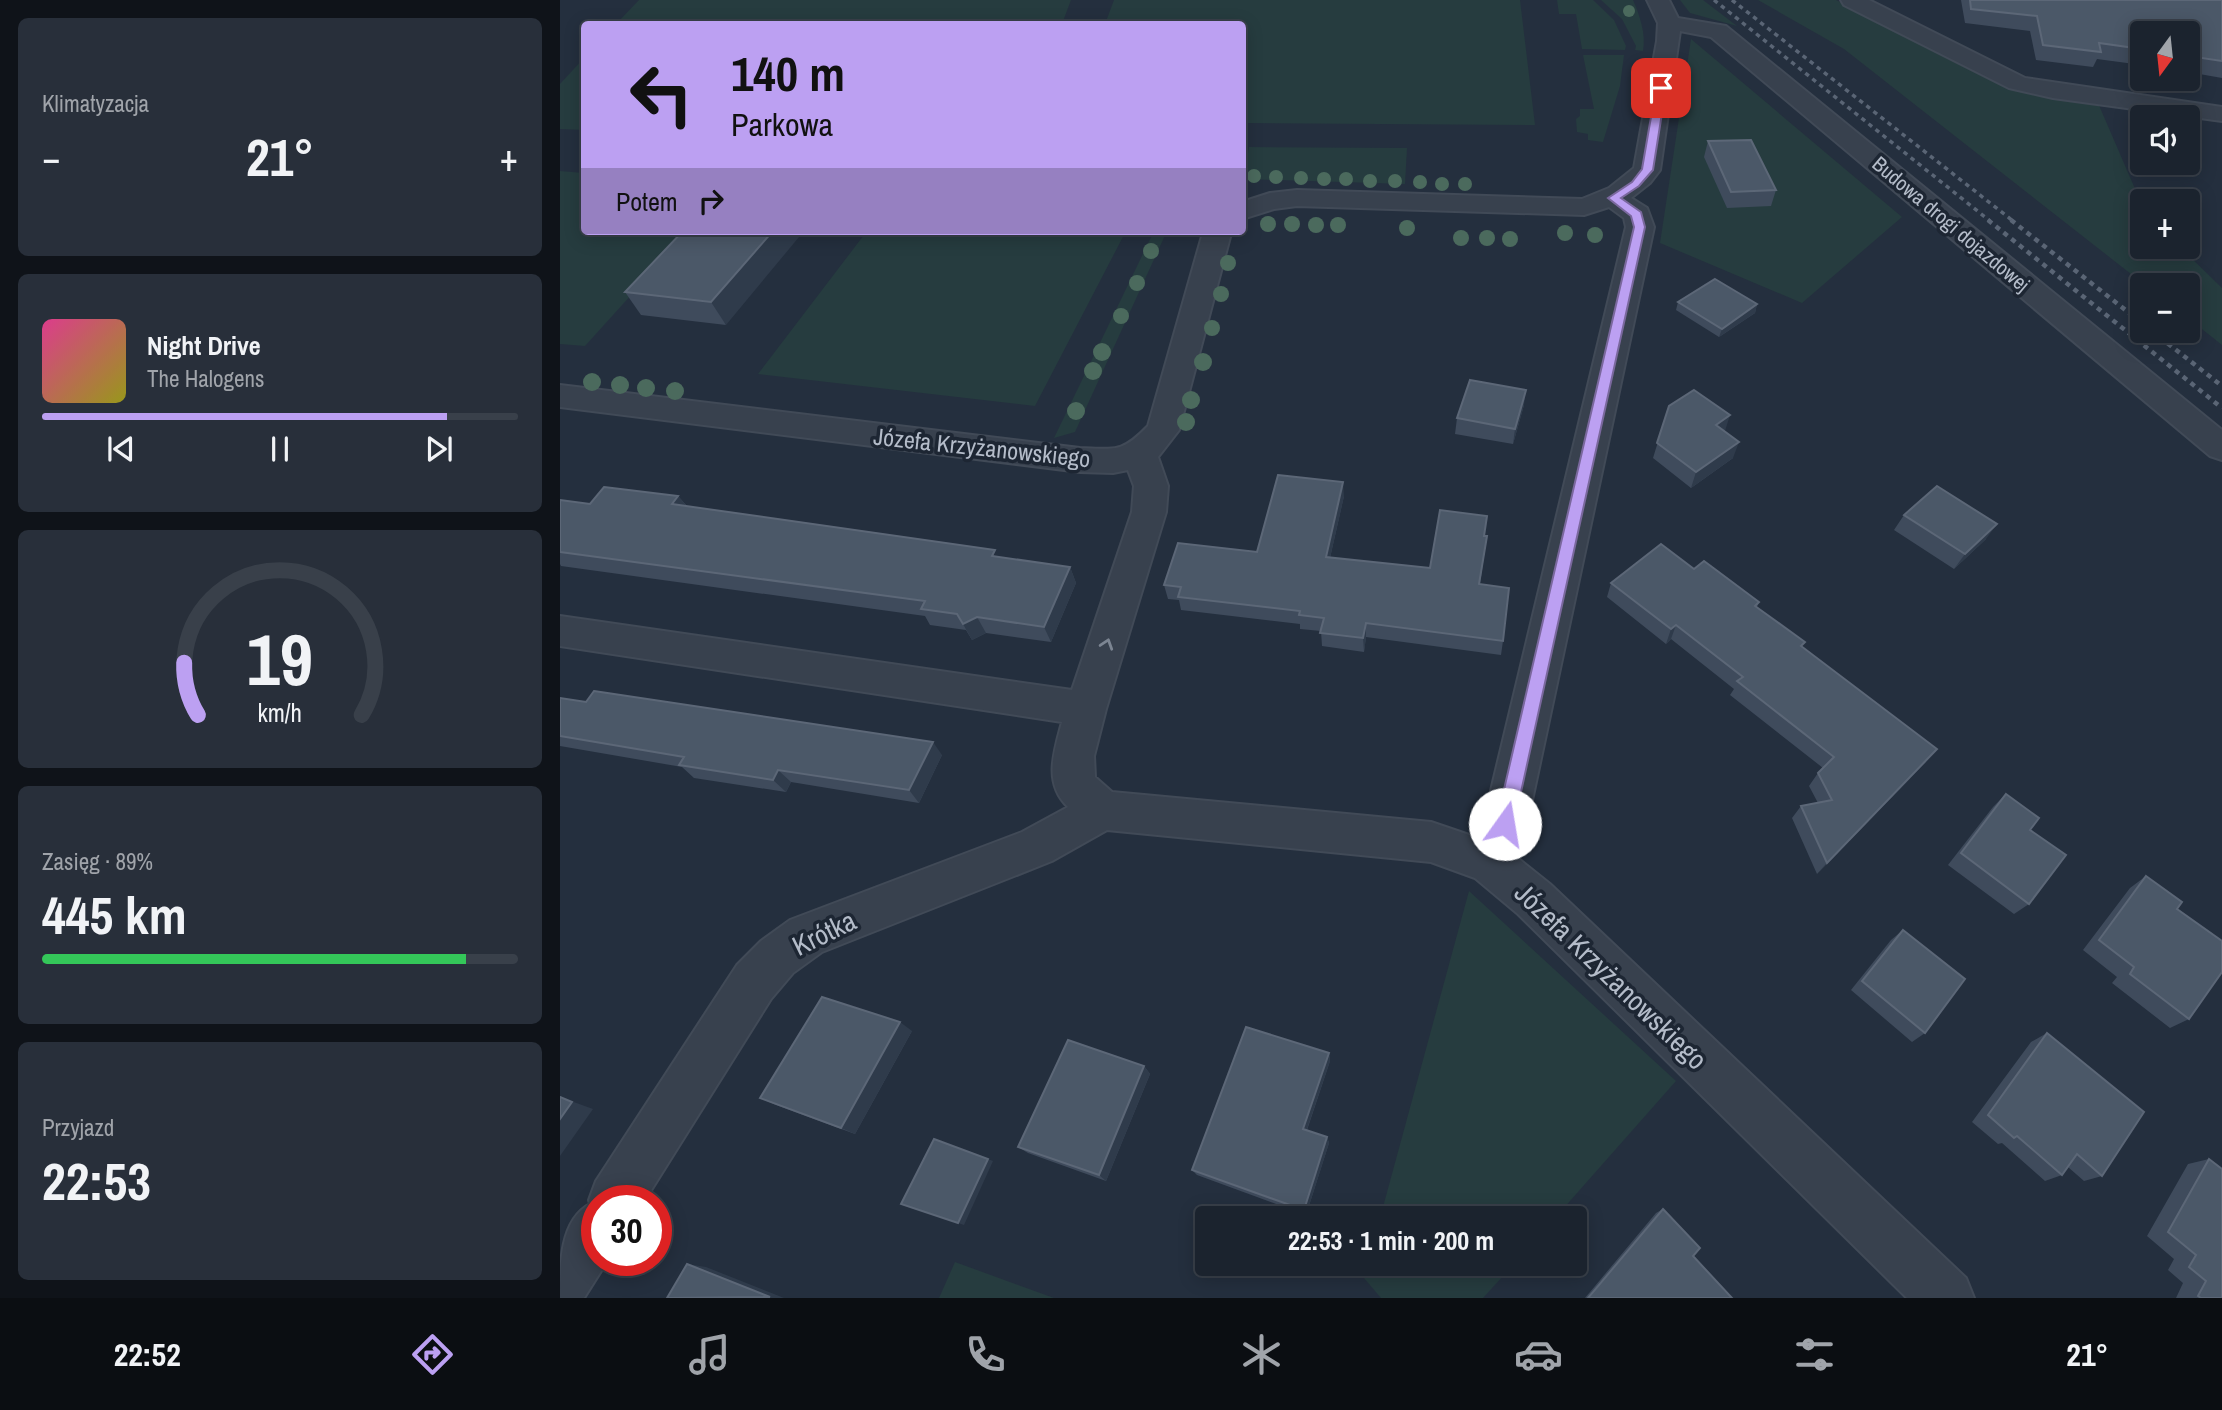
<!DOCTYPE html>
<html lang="pl">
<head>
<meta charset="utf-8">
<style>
  body { margin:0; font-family:"Archivo Narrow",sans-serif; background:#282f3a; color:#f1f3f6; height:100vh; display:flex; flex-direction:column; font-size:26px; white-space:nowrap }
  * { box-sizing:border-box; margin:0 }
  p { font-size:23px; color:#a0a4aa }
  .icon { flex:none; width:38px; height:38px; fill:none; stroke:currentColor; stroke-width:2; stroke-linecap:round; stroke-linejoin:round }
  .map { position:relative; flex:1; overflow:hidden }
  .details { display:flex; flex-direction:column; gap:18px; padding:18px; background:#0f1319; width:560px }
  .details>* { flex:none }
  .guide { position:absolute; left:21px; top:21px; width:665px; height:214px; border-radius:7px; box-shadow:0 4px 18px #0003,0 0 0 2px #39404a; background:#bca0f2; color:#111; overflow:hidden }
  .needle { width:46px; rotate:195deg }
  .fabs { position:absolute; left:1570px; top:21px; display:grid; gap:14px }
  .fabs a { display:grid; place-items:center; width:70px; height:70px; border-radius:7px; background:#1b232e; box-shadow:0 4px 18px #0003,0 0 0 2px #39404a; font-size:35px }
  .speed { position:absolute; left:21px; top:1185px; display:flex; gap:14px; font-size:35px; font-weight:700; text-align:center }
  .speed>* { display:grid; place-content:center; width:91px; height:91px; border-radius:50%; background:#1b232e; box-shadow:0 4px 18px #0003,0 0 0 2px #39404a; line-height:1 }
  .speed .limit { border:10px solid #d22; background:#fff; color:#111 }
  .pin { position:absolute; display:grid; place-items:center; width:60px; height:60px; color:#fff; margin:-30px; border-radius:14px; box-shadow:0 4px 10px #0006 }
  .me { position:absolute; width:77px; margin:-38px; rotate:13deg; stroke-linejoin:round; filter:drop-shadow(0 0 5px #0008) }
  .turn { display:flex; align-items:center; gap:24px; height:147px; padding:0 35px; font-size:32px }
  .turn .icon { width:91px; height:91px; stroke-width:2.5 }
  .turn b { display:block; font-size:49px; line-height:60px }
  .then { display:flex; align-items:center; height:66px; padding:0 35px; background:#0003; gap:14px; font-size:26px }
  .big { font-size:52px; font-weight:700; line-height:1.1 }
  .details .card { flex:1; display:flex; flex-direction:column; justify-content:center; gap:10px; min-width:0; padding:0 24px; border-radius:10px; background:#282f3a }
  .details .dial { align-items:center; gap:0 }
  .dial svg { height:182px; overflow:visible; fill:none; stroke:#39404a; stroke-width:7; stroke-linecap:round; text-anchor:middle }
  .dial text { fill:#f1f3f6; stroke:none }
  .song { display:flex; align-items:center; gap:21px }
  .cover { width:84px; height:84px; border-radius:10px; background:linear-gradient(135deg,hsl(330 70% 55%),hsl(60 70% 35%)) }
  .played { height:7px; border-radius:4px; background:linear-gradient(90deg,#bca0f2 85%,#39404a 85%) }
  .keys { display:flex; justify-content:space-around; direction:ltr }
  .heat { display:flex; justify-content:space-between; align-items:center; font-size:38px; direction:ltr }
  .charge { height:10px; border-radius:5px; background:linear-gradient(90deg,#34c759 89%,#39404a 0) }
  .trip { position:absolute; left:635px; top:1206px; width:392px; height:70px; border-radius:7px; background:#1b232e; box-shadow:0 4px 18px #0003,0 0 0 2px #39404a; font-weight:700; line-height:70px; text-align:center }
  .dock { display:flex; height:112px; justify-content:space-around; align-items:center; background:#0b0e12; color:#a0a4aa }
  .dock .icon { width:49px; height:49px }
  .dock .current { color:#bca0f2 }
  .dock b { font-size:32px; color:#f1f3f6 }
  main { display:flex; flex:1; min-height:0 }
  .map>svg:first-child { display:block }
  .green { fill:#263c3f }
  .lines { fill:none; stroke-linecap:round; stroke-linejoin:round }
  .minor-casing { stroke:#414a57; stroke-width:4 }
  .minor { fill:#38414e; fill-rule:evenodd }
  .rail-far1 { stroke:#5a6575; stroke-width:3.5; stroke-dasharray:4.5 4.5; stroke-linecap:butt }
  .rail { stroke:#5a6575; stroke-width:4.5; stroke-dasharray:5 5; stroke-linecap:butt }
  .tree { fill:#4b6a5d }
  .wall { fill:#3f4b5c }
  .shaded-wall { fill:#2f3b4b }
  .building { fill:#4b5868; stroke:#5c6777; stroke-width:2 }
  .oneway { stroke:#7c8592 }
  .route { fill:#bca0f2; stroke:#7a689d; stroke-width:2 }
  .labels { text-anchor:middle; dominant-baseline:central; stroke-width:7; stroke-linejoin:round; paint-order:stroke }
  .far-street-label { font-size:21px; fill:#b4bcc9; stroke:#1d2633 }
  .street-label { font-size:24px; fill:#b4bcc9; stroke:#1d2633 }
  .near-street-label { font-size:28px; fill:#b4bcc9; stroke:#1d2633 }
</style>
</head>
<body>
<main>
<section class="details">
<div class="card"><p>Klimatyzacja</p>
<div class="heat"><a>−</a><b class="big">21°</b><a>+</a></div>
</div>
<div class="card">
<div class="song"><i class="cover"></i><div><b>Night Drive</b><p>The Halogens</p></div></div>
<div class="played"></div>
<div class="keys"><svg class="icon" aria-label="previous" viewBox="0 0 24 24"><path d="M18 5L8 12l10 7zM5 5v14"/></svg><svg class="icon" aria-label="pause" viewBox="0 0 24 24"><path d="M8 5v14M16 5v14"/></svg><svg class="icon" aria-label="next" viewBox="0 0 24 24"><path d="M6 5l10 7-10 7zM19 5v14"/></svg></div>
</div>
<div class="card dial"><svg viewBox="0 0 100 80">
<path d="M14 69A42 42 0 1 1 86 69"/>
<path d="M14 69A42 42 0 0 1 8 46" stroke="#bca0f2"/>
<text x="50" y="56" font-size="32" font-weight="700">19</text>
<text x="50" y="72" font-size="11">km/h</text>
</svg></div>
<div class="card"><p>Zasięg · 89%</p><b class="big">445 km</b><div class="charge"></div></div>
<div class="card"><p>Przyjazd</p><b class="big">22:53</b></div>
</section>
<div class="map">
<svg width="1662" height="1298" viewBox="0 0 1662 1298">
  <rect width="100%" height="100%" fill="#242f3e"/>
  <g class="green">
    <path d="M79,0h432l-9,24h-446z"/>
    <path d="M554,0h406l15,125 -292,-2 -1,-99h-137z"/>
    <path d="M997,0h36l21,20 12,26 -1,4 -43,-1 -6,-35h-17z"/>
    <path d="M1041,0h32c7,16 13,34 10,51l-8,-1 1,-4 -14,-27z"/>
    <path d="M1120,0h23l34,26 -47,-13z"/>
    <path d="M1198,0h78l111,56 151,47 44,102v42h38l42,41v57l-34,-27v-33h-43l-301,-236z"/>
    <path d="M1131,39l211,178 -100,86 -142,-60z"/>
    <path d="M1023,55h41l-4,31 -17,56 -15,-2v-6l-11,-2 -1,-13 4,-3v-7h14z"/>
    <path d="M24,58v72l-24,-1v-45z"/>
    <path d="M689,147l158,1 -2,36 -162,-5z"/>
    <path d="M0,171l24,2v58h105l-104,115 -25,-2z"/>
    <path d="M307,231h259l-91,175 -277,-32z"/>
    <path d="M594,231h13l-92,201 -21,6z"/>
    <path d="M909,891l207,190 -121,137h-175z"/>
    <path d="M395,1262l99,36h-115z"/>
    <path d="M808,1264h146l-31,34h-102l-17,-20z"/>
  </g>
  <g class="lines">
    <g class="minor-casing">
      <g id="minor">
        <path d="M1087,0h22l9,18 48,8 496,404v30l-12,-4 -499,-419 -31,-6 -20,139 -10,13 -19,15 16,10 7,19 -127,597 -12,32 35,28 416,394 8,20h-67l-389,-384 -43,-36 -44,-16 -324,-32 -55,31 -230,91 -29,21 -22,26 -126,201h-48v60h11l-24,38h-24c0,-34 0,-78 30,-94l-1,-4 7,-19 141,-216 24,-24 29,-21 232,-88 46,-25c-25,-24 -14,-55 -6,-85l-502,-76v-30l512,74 60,-178 2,-26 -6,-16 -15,3 -33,-1 -520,-65v-22l520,63c36,1 42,5 68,-22l54,-190 4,-5h28l-4,6 -51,193 -21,27 10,29 -2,26 -60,197 -12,47 1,21 17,15 319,30 47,16 5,-14 143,-597 -2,-9 -15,-11 -25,8 -287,-9 -23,3 -32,10v-17l28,-9 27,-3 285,9 27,-11 25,-20 23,-127 1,-18z"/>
        <path d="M1281,0h28l156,78 197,29v14l-169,-23 -44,-10 -165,-83z"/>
      </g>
    </g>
    <use href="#minor" class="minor"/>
    <g class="rail-far1">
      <path d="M1154,0l276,221"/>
      <path d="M1172,0l281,221"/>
    </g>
    <g class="rail">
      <path d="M1428,220l234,188"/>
      <path d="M1451,220l131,103"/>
      <path d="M1592,331l70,55"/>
    </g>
  </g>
  <g class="tree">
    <circle cx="1069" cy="11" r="6"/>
    <circle cx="694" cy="176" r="7"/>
    <circle cx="716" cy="177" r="7"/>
    <circle cx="741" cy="178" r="7"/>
    <circle cx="764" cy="179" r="7"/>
    <circle cx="786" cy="179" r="7"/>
    <circle cx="810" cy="181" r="7"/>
    <circle cx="835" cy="181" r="7"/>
    <circle cx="860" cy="182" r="7"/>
    <circle cx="882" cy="184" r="7"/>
    <circle cx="905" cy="184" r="7"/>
    <circle cx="708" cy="224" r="8"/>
    <circle cx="732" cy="224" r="8"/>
    <circle cx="756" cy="225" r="8"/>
    <circle cx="778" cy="225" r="8"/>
    <circle cx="847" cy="228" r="8"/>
    <circle cx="1005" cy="233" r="8"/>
    <circle cx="1035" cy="235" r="8"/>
    <circle cx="901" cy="238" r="8"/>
    <circle cx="927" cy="238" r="8"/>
    <circle cx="950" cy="239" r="8"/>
    <circle cx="591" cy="251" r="8"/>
    <circle cx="668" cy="263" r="8"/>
    <circle cx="577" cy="283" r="8"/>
    <circle cx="661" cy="294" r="8"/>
    <circle cx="561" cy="316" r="8"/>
    <circle cx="652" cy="328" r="8"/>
    <circle cx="542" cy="352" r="9"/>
    <circle cx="643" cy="362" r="9"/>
    <circle cx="533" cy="371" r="9"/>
    <circle cx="32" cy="382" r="9"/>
    <circle cx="60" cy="385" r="9"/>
    <circle cx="86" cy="388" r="9"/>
    <circle cx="115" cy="391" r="9"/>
    <circle cx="631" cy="400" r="9"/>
    <circle cx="516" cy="411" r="9"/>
    <circle cx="626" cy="422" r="9"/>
  </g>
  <g class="wall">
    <path d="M1401,0h261v78l-34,-6v-39h-46v32l-45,-6 -4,8 -57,-7 -6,-29 -65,-8z"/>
    <path d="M1148,141l68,49 -5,16 -44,2 -23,-51z"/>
    <path d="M123,231l43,94 -85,-10 -16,-23z"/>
    <path d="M1118,302l79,2 -2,9 -36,24 -43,-27z"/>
    <path d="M964,405l-11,39 -58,-10 2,-16z"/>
    <path d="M1109,406l56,25h-1l9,27 -42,30 -38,-30z"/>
    <path d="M118,496l9,10 311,51 72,10 6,16 -25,59 -65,-9 -14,7 -6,-10 -36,-5 -5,-9 -364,-50 -1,-2v-64l30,4z"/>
    <path d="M784,496l-14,62 100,10 55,-32h2l-7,48 23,57 -2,14 -135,-18 -2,15 -42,-6 -1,-15 -21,-2v-5l-119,-14 -2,-10 -11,-1 -4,-14 93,-33z"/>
    <path d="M1344,515l82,24 -32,30 -60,-39z"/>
    <path d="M1134,569l65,33 -2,5 45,40 124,115 -109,112 -25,-56 9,-12 17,-3 -9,-17 9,-13 5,-5 -93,-73 4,-6 -63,-50 -5,5 -59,-47 4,-14z"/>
    <path d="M0,698l382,57 -23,48 -128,-21 -5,10 -92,-14 -12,-11 -122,-21z"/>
    <path d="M1446,794l24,36 -1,74 -15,10 -66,-49 45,-58z"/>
    <path d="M1586,876l31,33 12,110 -19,9 -58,-45 5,-6 -34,-27 47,-62z"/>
    <path d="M1343,930l22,103 -13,9 -61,-52 40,-50z"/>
    <path d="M352,1031l-57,103 -79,-29 -16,-7z"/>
    <path d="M1487,1033l55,143 -18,5 -16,-14 -6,8 -17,6 -43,-38 -4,1 -26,-22 59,-80z"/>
    <path d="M769,1053l1,8 -23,69 20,7 2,6 -23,72 -109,-40 -5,-5z"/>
    <path d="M584,1066l6,8 -44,107 -78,-28 -10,-6z"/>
    <path d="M1649,1159l13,139h-46l7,-15 -15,-13 6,-11 -27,-23 41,-72z"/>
    <path d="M1103,1209l30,47 39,42h-147l71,-85z"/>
  </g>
  <g class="shaded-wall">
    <path d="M213,231h31l-78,94 -15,-23z"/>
    <path d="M1197,304l-2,9 -36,24 3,-8z"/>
    <path d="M966,390l-2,15 -11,39 2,-15z"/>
    <path d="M1170,415l-5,16 -15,10 6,-16z"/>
    <path d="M1179,442l-6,16 -42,30 5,-16z"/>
    <path d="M783,482l1,14 -17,75 -1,-14z"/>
    <path d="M118,496l14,16 -20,-8z"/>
    <path d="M1437,524l-11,15 -32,30 11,-15z"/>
    <path d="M510,567l6,16 -25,59 -7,-15z"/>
    <path d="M417,617l9,16 -14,7 -9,-16z"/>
    <path d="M806,623v14l-2,15 -1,-14z"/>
    <path d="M1116,625l-5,14 -5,5 5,-15z"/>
    <path d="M373,742l9,13 -23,48 -10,-13z"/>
    <path d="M1377,749l-11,13 -109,112 10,-11z"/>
    <path d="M218,770l13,12 -5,10 -13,-12z"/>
    <path d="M340,1022l12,9 -57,103 -14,-6z"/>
    <path d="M769,1053l1,8 -25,74 -2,-6z"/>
    <path d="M584,1066l6,8 -44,107 -7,-6z"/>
    <path d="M0,1097l33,12 -33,47z"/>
    <path d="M767,1137l2,6 -23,72 -2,-5z"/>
    <path d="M428,1159l5,2 -29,64 -6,-2z"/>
    <path d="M127,1264l19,3 78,31h-14z"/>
  </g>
  <g class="building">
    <path d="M1410,0h252v61l-34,-5v-23h-46v16l-43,-6 2,9 -58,-7 -6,-29 -66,-7z"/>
    <path d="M1191,140l25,50 -45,2 -23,-51z"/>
    <path d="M123,231h90l-62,71 -86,-10z"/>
    <path d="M1155,279l42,25 -35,25 -44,-27z"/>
    <path d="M910,380l56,10 -11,39 -58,-11z"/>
    <path d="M1134,390l36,25 -14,10 23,17 -43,30 -39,-29 12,-37z"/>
    <path d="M718,475l65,7 -17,75 104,11 10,-58 47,6 -3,20h3l-8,48 30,4 -6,53 -137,-18 -3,15 -43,-5 4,-15 -25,-3 1,-4 -122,-14 3,-10 -17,-2 14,-42 79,9z"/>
    <path d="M1377,486l60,38 -32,30 -61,-39z"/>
    <path d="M44,487l74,9 -6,8 323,46 -3,6 78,11 -26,60 -67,-10 -14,7 -6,-10 -36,-5 4,-8 -365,-49v-52l30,4z"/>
    <path d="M1101,544l33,25 10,-8 55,41 -4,4 50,36 -4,4 136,103 -110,114 -26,-57 31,-6 -14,-27 16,-16 -97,-76 6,-4 -67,-52 -5,4 -60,-46z"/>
    <path d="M34,691l339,51 -24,48 -131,-20 -5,10 -94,-15 5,-8 -124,-21v-38l26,4z"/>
    <path d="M1446,794l33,24 -9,12 36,25 -37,49 -68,-51z"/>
    <path d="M1586,876l36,26 -5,7 45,32v31l-33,47 -59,-45 4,-7 -35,-27z"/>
    <path d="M1343,930l62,49 -40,54 -63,-52z"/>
    <path d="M262,997l78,25 -59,106 -81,-30z"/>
    <path d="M686,1027l83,26 -26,76 24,8 -23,73 -112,-40z"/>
    <path d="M1487,1033l97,79 -42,64 -25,-22 -15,21 -45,-39 -3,2 -26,-23z"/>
    <path d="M508,1040l76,26 -45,109 -81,-28z"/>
    <path d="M0,1097l12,5 -12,17z"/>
    <path d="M374,1139l54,20 -30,64 -57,-19z"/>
    <path d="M1649,1159l13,10v129h-21l-3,-2 8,-15 -17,-14 7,-12 -28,-23z"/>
    <path d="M1103,1209l37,39 -7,8 39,42h-144z"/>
    <path d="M127,1264l83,33 -103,1z"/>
  </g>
  <defs><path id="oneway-chevron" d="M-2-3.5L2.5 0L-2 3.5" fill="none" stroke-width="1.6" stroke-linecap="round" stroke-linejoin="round" transform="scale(1.75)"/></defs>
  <use class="oneway" href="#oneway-chevron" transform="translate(547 644) rotate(-72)"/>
  <path class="route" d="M1101,85l5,3 -13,82 -14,16 -18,12 20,14 4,15 -131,597 -3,5 -6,3 -7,-3 -2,-5 138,-597 -3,-11 -23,-18 24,-16 10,-13 14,-81z"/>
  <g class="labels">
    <g class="far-street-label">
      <text transform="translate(1391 224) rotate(40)">Budowa drogi dojazdowej</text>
    </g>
    <g class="street-label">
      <text transform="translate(422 447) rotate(6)">Józefa Krzyżanowskiego</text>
    </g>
    <g class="near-street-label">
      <text transform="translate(264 933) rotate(-26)">Krótka</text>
      <text transform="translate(1051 976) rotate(44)">Józefa Krzyżanowskiego</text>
    </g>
  </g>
</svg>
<div class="fabs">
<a><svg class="needle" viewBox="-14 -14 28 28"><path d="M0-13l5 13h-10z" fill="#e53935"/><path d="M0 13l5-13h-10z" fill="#a0a4aa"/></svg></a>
<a><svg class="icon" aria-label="sound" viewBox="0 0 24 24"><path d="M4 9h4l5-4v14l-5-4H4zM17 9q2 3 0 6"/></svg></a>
<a>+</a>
<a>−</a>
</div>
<div class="speed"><div class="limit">30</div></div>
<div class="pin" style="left:1101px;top:88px;background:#d93025"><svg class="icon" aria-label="arrive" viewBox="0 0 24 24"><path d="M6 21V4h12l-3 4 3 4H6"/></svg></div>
<svg class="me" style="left:945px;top:824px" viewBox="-20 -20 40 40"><circle r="19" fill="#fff"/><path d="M0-13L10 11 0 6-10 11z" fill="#bca0f2"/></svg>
<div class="trip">22:53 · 1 min · 200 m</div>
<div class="guide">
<div class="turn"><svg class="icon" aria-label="left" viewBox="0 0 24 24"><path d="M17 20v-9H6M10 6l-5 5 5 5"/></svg><div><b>140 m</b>Parkowa</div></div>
<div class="then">Potem<svg class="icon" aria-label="right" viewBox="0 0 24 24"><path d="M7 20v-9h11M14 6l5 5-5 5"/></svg></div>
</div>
</div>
</main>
<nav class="dock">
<b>22:52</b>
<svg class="icon current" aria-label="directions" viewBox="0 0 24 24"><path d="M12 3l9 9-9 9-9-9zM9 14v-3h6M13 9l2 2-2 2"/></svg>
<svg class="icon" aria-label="music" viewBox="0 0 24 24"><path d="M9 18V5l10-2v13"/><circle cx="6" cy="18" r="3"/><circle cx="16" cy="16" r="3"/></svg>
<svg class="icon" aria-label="phone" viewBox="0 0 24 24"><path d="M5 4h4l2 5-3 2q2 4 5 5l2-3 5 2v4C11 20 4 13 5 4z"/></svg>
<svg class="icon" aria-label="climate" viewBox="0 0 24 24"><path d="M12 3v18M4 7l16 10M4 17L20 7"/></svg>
<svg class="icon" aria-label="car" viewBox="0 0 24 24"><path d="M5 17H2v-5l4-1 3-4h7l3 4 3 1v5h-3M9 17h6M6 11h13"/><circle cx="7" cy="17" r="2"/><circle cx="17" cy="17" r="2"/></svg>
<svg class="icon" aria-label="filters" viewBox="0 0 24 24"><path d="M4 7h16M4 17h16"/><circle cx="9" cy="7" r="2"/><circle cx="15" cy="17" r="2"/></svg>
<b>21°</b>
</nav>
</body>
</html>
